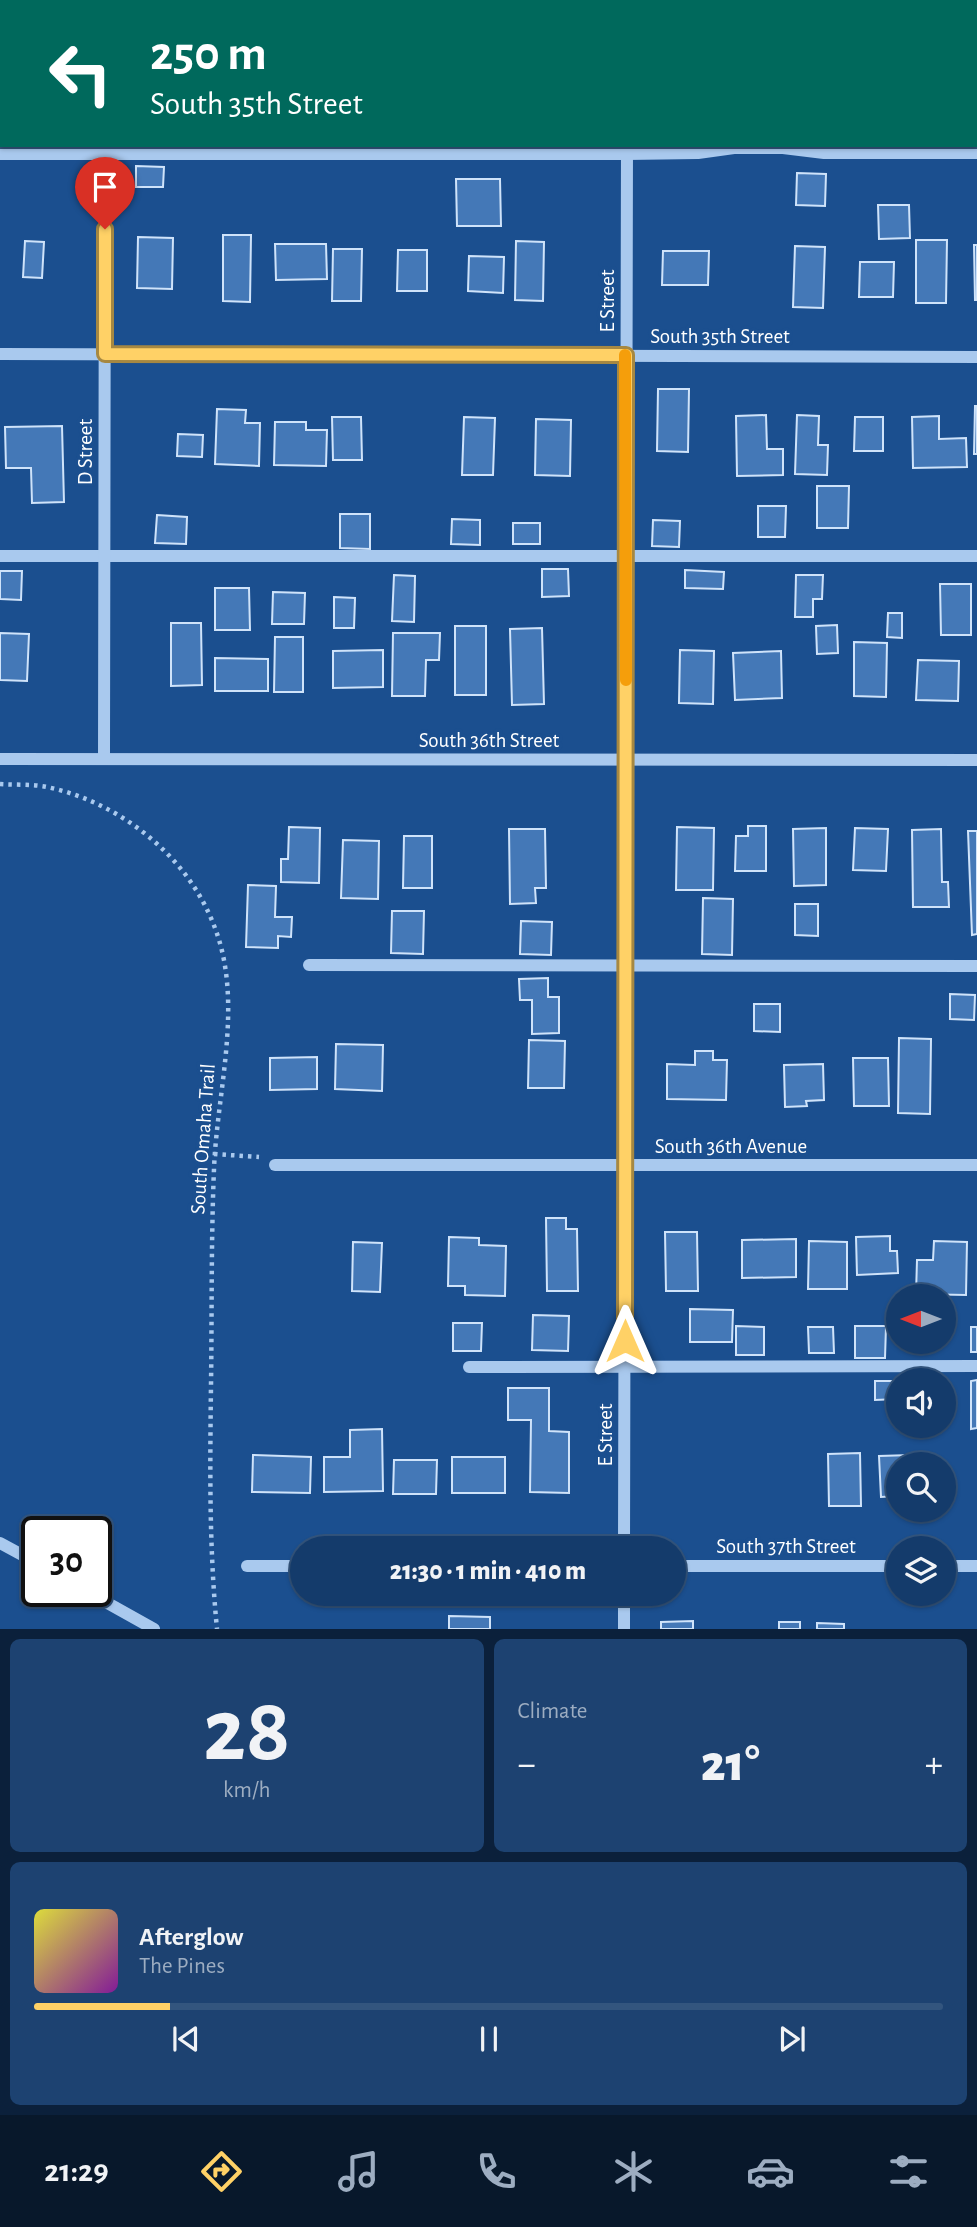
<!DOCTYPE html>
<html lang="en">
<head>
<meta charset="utf-8">
<style>
  body { margin:0; font-family:"Alegreya Sans",sans-serif; background:#1d4271; color:#f1f3f6; height:100vh; display:flex; flex-direction:column; font-size:26px; white-space:nowrap }
  * { box-sizing:border-box; margin:0 }
  p { font-size:23px; color:#9dadc1 }
  .icon { flex:none; width:38px; height:38px; fill:none; stroke:currentColor; stroke-width:2; stroke-linecap:round; stroke-linejoin:round }
  .map { position:relative; height:1629px; overflow:hidden }
  .side { display:flex; flex-direction:column; gap:10px; padding:10px; background:#0b203b; flex:1 }
  .side>* { flex:none }
  .hud { position:absolute; left:0px; top:0px; width:978px; height:147px; box-shadow:0 2px 5px #0004,0 0 0 2px #33557e; background:#00695c; color:#fff; overflow:hidden }
  .needle { width:46px; rotate:270deg }
  .tools { position:absolute; left:886px; top:1284px; display:grid; gap:14px }
  .tools a { display:grid; place-items:center; width:70px; height:70px; border-radius:50%; background:#143b6b; box-shadow:0 2px 5px #0004,0 0 0 2px #33557e; font-size:35px }
  .speed { position:absolute; left:21px; top:1516px; display:flex; gap:14px; font-size:35px; font-weight:700; text-align:center }
  .speed>* { display:grid; place-content:center; width:91px; height:91px; border-radius:50%; background:#143b6b; box-shadow:0 2px 5px #0004,0 0 0 2px #33557e; line-height:1 }
  .speed .limit { border:4px solid #111; border-radius:10px; background:#fff; color:#111 }
  .pin { position:absolute; display:grid; place-items:center; width:60px; height:60px; color:#fff; margin:-72px -30px; border-radius:50% 50% 50% 0; rotate:-45deg; box-shadow:0 0 7px #0007 }
  .pin .icon { rotate:45deg }
  .me { position:absolute; width:77px; margin:-38px; rotate:0deg; stroke-linejoin:round; filter:drop-shadow(0 0 5px #0008) }
  .turn { display:flex; align-items:center; gap:24px; height:147px; padding:0 35px; font-size:32px }
  .turn .icon { width:91px; height:91px; stroke-width:2.5 }
  .turn b { display:block; font-size:49px; line-height:60px }
  .big { font-size:52px; font-weight:800; line-height:1.1 }
  .side .widget { flex:1; display:flex; flex-direction:column; justify-content:center; gap:10px; min-width:0; padding:0 24px; border-radius:10px; background:#1d4271 }
  .side .dial { align-items:center; gap:0 }
  .dial b { font-size:91px; line-height:1 }
  .song { display:flex; align-items:center; gap:21px }
  .cover { width:84px; height:84px; border-radius:10px; background:linear-gradient(135deg,hsl(60 70% 55%),hsl(290 70% 35%)) }
  .played { height:7px; border-radius:4px; background:linear-gradient(90deg,#ffd166 15%,#33557e 15%) }
  .keys { display:flex; justify-content:space-around; direction:ltr }
  .heat { display:flex; justify-content:space-between; align-items:center; font-size:38px; direction:ltr }
  .side .tiles { flex:1; display:grid; gap:10px; grid-template-columns:1fr 1fr }
  .widget:last-child { grid-column:span 2 }
  .trip { position:absolute; left:290px; top:1536px; width:396px; height:70px; border-radius:35px; background:#143b6b; box-shadow:0 2px 5px #0004,0 0 0 2px #33557e; font-weight:800; line-height:70px; text-align:center }
  .menu { display:flex; height:112px; justify-content:space-around; align-items:center; background:#08182b; color:#9dadc1 }
  .menu .icon { width:49px; height:49px }
  .menu .active { color:#ffd166 }
  .menu b { font-size:32px; color:#f1f3f6 }
  .map>svg:first-child { display:block }
  .building { fill:#4478b7; stroke:#cfe3fa; stroke-width:2 }
  .lines { fill:none; stroke-linecap:round; stroke-linejoin:round }
  .path { stroke:#a9c9ee; stroke-width:4.5; stroke-dasharray:3.5 5; stroke-linecap:butt }
  .minor { stroke:#a9c9ee; stroke-width:12 }
  .route-casing { stroke:#a68842; stroke-width:18 }
  .route { stroke:#ffd166; stroke-width:12 }
  .slow { stroke:#f59e0b; stroke-width:12 }
  .labels { text-anchor:middle; dominant-baseline:central; stroke-width:7; stroke-linejoin:round; paint-order:stroke }
  .street-label { font-size:21px; fill:#fff; stroke:#1b4f8f }
</style>
</head>
<body>
<div class="map">
<svg width="977" height="1629" viewBox="0 0 977 1629">
  <rect width="100%" height="100%" fill="#1b4f8f"/>
  <g class="building">
    <path d="M136,166l28,1 -1,20h-27z"/>
    <path d="M797,173l29,1 -1,32 -29,-1z"/>
    <path d="M456,179h44l1,47h-44z"/>
    <path d="M878,205h31l1,33 -31,1z"/>
    <path d="M223,235h28l-1,67 -27,-1z"/>
    <path d="M138,237l35,1 -1,51 -35,-1z"/>
    <path d="M916,240h31l-1,63h-30z"/>
    <path d="M25,241l19,1 -2,36 -19,-1z"/>
    <path d="M516,241l28,1 -1,59 -28,-1z"/>
    <path d="M275,244h51l1,35 -51,1z"/>
    <path d="M974,245h3v55h-2z"/>
    <path d="M795,246l30,1 -2,61 -30,-1z"/>
    <path d="M333,249h29l-1,52h-29z"/>
    <path d="M398,250h29v41h-30z"/>
    <path d="M663,251h46l-1,34h-46z"/>
    <path d="M469,256l35,1 -1,36 -35,-2z"/>
    <path d="M860,262h34l-1,35h-34z"/>
    <path d="M658,389h31l-1,63 -31,-1z"/>
    <path d="M975,406h2v48h-3z"/>
    <path d="M217,409l29,1 -1,13h15l-1,43 -44,-2z"/>
    <path d="M766,415l1,34h16v26l-46,1 -1,-60z"/>
    <path d="M797,415l22,1 -1,29h10l-1,30 -32,-1z"/>
    <path d="M939,416v23l27,-1 1,29 -54,1 -1,-51z"/>
    <path d="M332,417h29l1,43h-29z"/>
    <path d="M464,417l31,1 -2,57h-31z"/>
    <path d="M855,417h28v34h-29z"/>
    <path d="M536,419l35,1 -1,56 -35,-1z"/>
    <path d="M275,422h31v8h21l-1,36 -52,-1z"/>
    <path d="M62,426l2,76 -32,1 -1,-35h-25l-1,-41z"/>
    <path d="M178,434l25,1 -1,22 -25,-1z"/>
    <path d="M817,486h32l-1,42h-31z"/>
    <path d="M758,506h28l-1,31h-27z"/>
    <path d="M340,514h30v35l-30,-1z"/>
    <path d="M157,515l30,2 -1,27 -31,-1z"/>
    <path d="M452,519l28,1v25l-29,-1z"/>
    <path d="M653,520l27,1 -1,26 -27,-1z"/>
    <rect x="513" y="523" width="27" height="21"/>
    <path d="M542,569h26l1,27 -27,1z"/>
    <path d="M685,570l39,2 -1,17 -38,-1z"/>
    <path d="M0,571h22l-1,29 -21,-1z"/>
    <path d="M394,575l21,1 -1,46 -22,-1z"/>
    <path d="M796,575h27l-1,24h-9v18h-18z"/>
    <path d="M940,584h31v51h-30z"/>
    <path d="M215,588h34l1,42h-35z"/>
    <path d="M273,592l32,1 -1,31h-32z"/>
    <path d="M334,597l21,1 -1,30h-20z"/>
    <path d="M888,613h14v25l-15,-1z"/>
    <path d="M171,623h30l1,62 -31,1z"/>
    <path d="M837,625l1,28 -21,1 -1,-28z"/>
    <rect x="455" y="626" width="31" height="69"/>
    <path d="M542,628l2,76 -32,1 -2,-76z"/>
    <path d="M0,633l29,1 -2,47 -27,-1z"/>
    <path d="M393,633h47l-1,27h-13l-1,36h-33z"/>
    <path d="M275,637h28v55h-29z"/>
    <path d="M854,642l33,1 -1,54 -32,-1z"/>
    <path d="M383,650v37l-50,1v-37z"/>
    <path d="M680,650l34,1 -1,53 -34,-1z"/>
    <path d="M781,651l1,47 -47,2 -2,-47z"/>
    <path d="M215,658l53,1v32h-53z"/>
    <path d="M918,660l41,1 -1,40 -42,-1z"/>
    <path d="M748,826h18v45h-31l1,-35h12z"/>
    <path d="M289,827l31,1 -1,55 -38,-1v-23h7z"/>
    <path d="M677,827l37,1 -1,62h-37z"/>
    <path d="M826,828v57l-32,1 -1,-57z"/>
    <path d="M855,828l33,1 -2,42 -33,-1z"/>
    <path d="M509,829h36l1,59h-11l1,15 -26,1z"/>
    <path d="M941,829l1,53h6l1,25h-36l-1,-77z"/>
    <path d="M968,831h9v103l-5,1z"/>
    <path d="M404,836h28v52h-29z"/>
    <path d="M343,840l36,1 -1,58 -37,-1z"/>
    <path d="M248,885l28,1 -1,31h17l-1,20 -13,-1v12l-32,-1z"/>
    <path d="M703,898l30,1 -1,56 -30,-1z"/>
    <path d="M795,904h23v32l-23,-1z"/>
    <path d="M392,911h32l-1,43 -32,-1z"/>
    <path d="M521,921l31,1 -1,33 -31,-1z"/>
    <path d="M548,978v19h11v36l-27,1v-34h-12l-1,-21z"/>
    <path d="M950,994l25,1 -1,25 -24,-1z"/>
    <path d="M754,1004h26v28l-26,-1z"/>
    <path d="M899,1038l32,1 -1,75 -32,-1z"/>
    <path d="M529,1040l36,1 -1,47h-36z"/>
    <path d="M336,1044l47,1 -1,46 -47,-2z"/>
    <path d="M695,1051h18v9h14l-1,40 -59,-1v-35l28,1z"/>
    <path d="M317,1057v32l-47,1v-32z"/>
    <path d="M853,1058h35l1,48h-35z"/>
    <path d="M823,1064l1,36 -18,1 1,5 -22,1 -1,-42z"/>
    <path d="M546,1218h20v11h11l1,62h-31z"/>
    <path d="M665,1232h32l1,59h-32z"/>
    <path d="M890,1236v15h7l1,22 -41,2 -1,-38z"/>
    <path d="M449,1237l30,1v7l27,1 -1,50 -40,-1v-9h-17z"/>
    <path d="M796,1239v38l-54,1v-38z"/>
    <path d="M809,1241l38,1v47h-39z"/>
    <path d="M934,1241l33,1 -1,53 -50,-1 1,-34h16z"/>
    <path d="M353,1242l29,1 -2,49 -28,-1z"/>
    <path d="M690,1309l43,1 -1,32h-42z"/>
    <path d="M533,1315l36,1 -1,35 -36,-1z"/>
    <path d="M453,1323h29l-1,28h-28z"/>
    <path d="M736,1326l28,1v28h-28z"/>
    <path d="M855,1326h31l-1,32h-30z"/>
    <path d="M808,1327h25l1,26h-25z"/>
    <rect x="971" y="1327" width="6" height="25"/>
    <path d="M977,1380v48l-6,1v-48z"/>
    <path d="M875,1381h25l-2,18 -23,1z"/>
    <path d="M508,1388h41v43l20,1v61l-39,-1 1,-72h-23z"/>
    <path d="M382,1429l1,62 -59,1v-35h26v-27z"/>
    <path d="M860,1453l1,53h-32l-1,-52z"/>
    <path d="M253,1455l58,2 -1,36 -58,-1z"/>
    <path d="M911,1455l1,10h-14v31l-17,1 -2,-41z"/>
    <rect x="452" y="1457" width="53" height="36"/>
    <path d="M394,1460h43l-1,34h-43z"/>
    <path d="M449,1616l41,1v12h-41z"/>
    <path d="M693,1621v8h-32v-7z"/>
    <rect x="779" y="1622" width="21" height="7"/>
    <path d="M817,1623l27,1v5h-27z"/>
  </g>
  <g class="lines">
    <g class="path">
      <path d="M0,784c15,1 32,0 47,3 72,15 139,68 166,136 32,77 4,166 1,246 -3,72 -2,144 -3,216 -1,82 -2,162 6,244"/>
      <path d="M214,1154l45,3"/>
    </g>
    <g class="minor">
      <path d="M106,2v-2"/>
      <path d="M627,2v-2"/>
      <path d="M0,154h627l71,-1 36,-5h49l41,5h153"/>
      <path d="M0,354l977,3"/>
      <path d="M0,556h977"/>
      <path d="M0,759l977,1"/>
      <path d="M104,759l1,-614"/>
      <path d="M309,965l668,1"/>
      <path d="M275,1165h702"/>
      <path d="M469,1367l508,-1"/>
      <path d="M0,1543l37,20"/>
      <path d="M624,1549l3,-1404"/>
      <path d="M247,1566h56"/>
      <path d="M674,1566h224"/>
      <path d="M943,1566h34"/>
      <path d="M86,1591l68,38"/>
      <path d="M624,1594v35"/>
    </g>
  </g>
  <g class="lines">
    <g class="route-casing">
      <path id="route" d="M105,229v125l521,1 -1,986"/>
    </g>
    <use href="#route" class="route"/>
    <path class="slow" d="M625,355l1,325"/>
  </g>
  <g class="labels">
    <g class="street-label">
      <text transform="translate(607 301) rotate(-90)">E Street</text>
      <text x="720" y="336">South 35th Street</text>
      <text transform="translate(85 452) rotate(-90)">D Street</text>
      <text x="489" y="740">South 36th Street</text>
      <text transform="translate(203 1139) rotate(-86)">South Omaha Trail</text>
      <text x="731" y="1146">South 36th Avenue</text>
      <text transform="translate(605 1435) rotate(-90)">E Street</text>
      <text x="786" y="1546">South 37th Street</text>
    </g>
  </g>
</svg>
<div class="tools">
<a><svg class="needle" viewBox="-14 -14 28 28"><path d="M0-13l5 13h-10z" fill="#e53935"/><path d="M0 13l5-13h-10z" fill="#9dadc1"/></svg></a>
<a><svg class="icon" aria-label="sound" viewBox="0 0 24 24"><path d="M4 9h4l5-4v14l-5-4H4zM17 9q2 3 0 6"/></svg></a>
<a><svg class="icon" aria-label="search" viewBox="0 0 24 24"><circle cx="10" cy="10" r="6"/><path d="M15 15l6 6"/></svg></a>
<a><svg class="icon" aria-label="layers" viewBox="0 0 24 24"><path d="M12 4l9 5-9 5-9-5zM3 14l9 5 9-5"/></svg></a>
</div>
<div class="speed"><div class="limit">30</div></div>
<div class="pin" style="left:105px;top:229px;background:#d93025"><svg class="icon" aria-label="arrive" viewBox="0 0 24 24"><path d="M6 21V4h12l-3 4 3 4H6"/></svg></div>
<svg class="me" style="left:625px;top:1341px" viewBox="-20 -20 40 40"><path d="M0-17L14 15 0 8-14 15z" fill="#ffd166" stroke="#fff" stroke-width="4"/></svg>
<div class="trip">21:30 · 1 min · 410 m</div>
<div class="hud">
<div class="turn"><svg class="icon" aria-label="left" viewBox="0 0 24 24"><path d="M17 20v-9H6M10 6l-5 5 5 5"/></svg><div><b>250 m</b>South 35th Street</div></div>
</div>
</div>
<section class="side">
<div class="tiles">
<div class="widget dial"><b>28</b><p>km/h</p></div>
<div class="widget"><p>Climate</p>
<div class="heat"><a>−</a><b class="big">21°</b><a>+</a></div>
</div>
<div class="widget">
<div class="song"><i class="cover"></i><div><b>Afterglow</b><p>The Pines</p></div></div>
<div class="played"></div>
<div class="keys"><svg class="icon" aria-label="previous" viewBox="0 0 24 24"><path d="M18 5L8 12l10 7zM5 5v14"/></svg><svg class="icon" aria-label="pause" viewBox="0 0 24 24"><path d="M8 5v14M16 5v14"/></svg><svg class="icon" aria-label="next" viewBox="0 0 24 24"><path d="M6 5l10 7-10 7zM19 5v14"/></svg></div>
</div>
</div>
</section>
<nav class="menu">
<b>21:29</b>
<svg class="icon active" aria-label="directions" viewBox="0 0 24 24"><path d="M12 3l9 9-9 9-9-9zM9 14v-3h6M13 9l2 2-2 2"/></svg>
<svg class="icon" aria-label="music" viewBox="0 0 24 24"><path d="M9 18V5l10-2v13"/><circle cx="6" cy="18" r="3"/><circle cx="16" cy="16" r="3"/></svg>
<svg class="icon" aria-label="phone" viewBox="0 0 24 24"><path d="M5 4h4l2 5-3 2q2 4 5 5l2-3 5 2v4C11 20 4 13 5 4z"/></svg>
<svg class="icon" aria-label="climate" viewBox="0 0 24 24"><path d="M12 3v18M4 7l16 10M4 17L20 7"/></svg>
<svg class="icon" aria-label="car" viewBox="0 0 24 24"><path d="M5 17H2v-5l4-1 3-4h7l3 4 3 1v5h-3M9 17h6M6 11h13"/><circle cx="7" cy="17" r="2"/><circle cx="17" cy="17" r="2"/></svg>
<svg class="icon" aria-label="filters" viewBox="0 0 24 24"><path d="M4 7h16M4 17h16"/><circle cx="9" cy="7" r="2"/><circle cx="15" cy="17" r="2"/></svg>
</nav>
</body>
</html>
